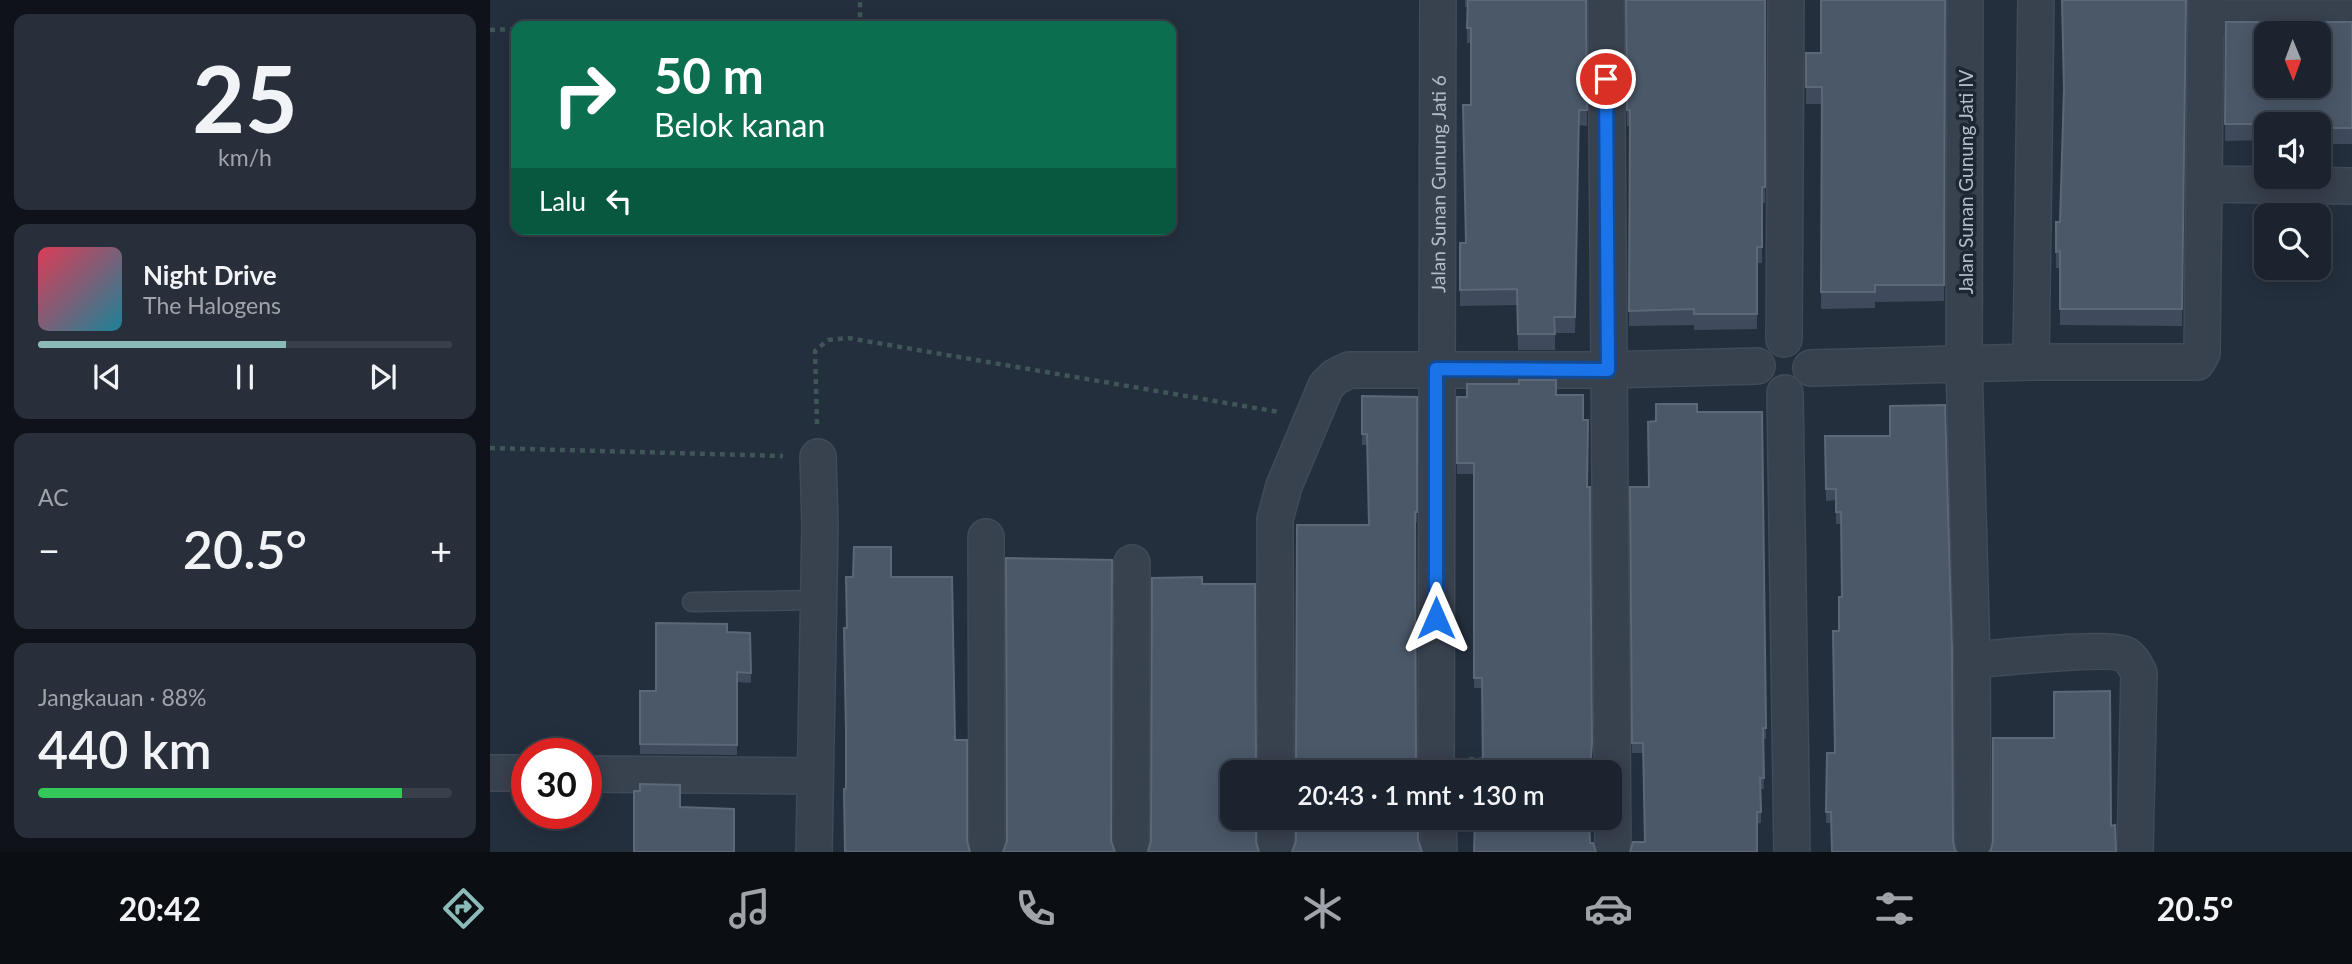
<!DOCTYPE html>
<html lang="id">
<head>
<meta charset="utf-8">
<style>
  body { margin:0; font-family:Lato,sans-serif; background:#282f3a; color:#f1f3f6; height:100vh; display:flex; flex-direction:column; font-size:26px; white-space:nowrap }
  * { box-sizing:border-box; margin:0 }
  p { font-size:23px; color:#a0a4aa }
  .icon { flex:none; width:38px; height:38px; fill:none; stroke:currentColor; stroke-width:2; stroke-linecap:round; stroke-linejoin:round }
  .map { position:relative; flex:1; overflow:hidden }
  .panel { display:flex; flex-direction:column; gap:14px; padding:14px; background:#0f1319; width:490px }
  .panel>* { flex:none }
  .hud { position:absolute; left:21px; top:21px; width:665px; height:214px; border-radius:14px; box-shadow:0 4px 18px #0003,0 0 0 2px #39404a; background:#0b6e4f; color:#fff; overflow:hidden }
  .needle { width:46px; rotate:179deg }
  .controls { position:absolute; left:1764px; top:21px; display:grid; gap:14px }
  .controls a { display:grid; place-items:center; width:77px; height:77px; border-radius:14px; background:#1b232e; box-shadow:0 4px 18px #0003,0 0 0 2px #39404a; font-size:35px }
  .speed { position:absolute; left:21px; top:738px; display:flex; gap:14px; font-size:35px; font-weight:700; text-align:center }
  .speed>* { display:grid; place-content:center; width:91px; height:91px; border-radius:50%; background:#1b232e; box-shadow:0 4px 18px #0003,0 0 0 2px #39404a; line-height:1 }
  .speed .limit { border:10px solid #d22; background:#fff; color:#111 }
  .pin { position:absolute; display:grid; place-items:center; width:60px; height:60px; color:#fff; margin:-30px; border:4px solid #fff; border-radius:50%; box-shadow:0 2px 7px #0007 }
  .me { position:absolute; width:77px; margin:-38px; rotate:0deg; stroke-linejoin:round; filter:drop-shadow(0 0 5px #0008) }
  .turn { display:flex; align-items:center; gap:24px; height:147px; padding:0 28px; font-size:32px }
  .turn .icon { width:91px; height:91px; stroke-width:2.5 }
  .turn b { display:block; font-size:49px; line-height:60px }
  .then { display:flex; align-items:center; height:66px; padding:0 28px; background:#0003; gap:14px; font-size:26px }
  .big { font-size:52px; font-weight:600; line-height:1.1 }
  .panel .widget { flex:1; display:flex; flex-direction:column; justify-content:center; gap:10px; min-width:0; padding:0 24px; border-radius:14px; background:#282f3a }
  .panel .dial { align-items:center; gap:0 }
  .dial b { font-size:91px; line-height:1 }
  .song { display:flex; align-items:center; gap:21px }
  .cover { width:84px; height:84px; border-radius:10px; background:linear-gradient(135deg,hsl(350 70% 55%),hsl(190 70% 35%)) }
  .played { height:7px; border-radius:4px; background:linear-gradient(90deg,#8bbbb9 60%,#39404a 60%) }
  .keys { display:flex; justify-content:space-around; direction:ltr }
  .heat { display:flex; justify-content:space-between; align-items:center; font-size:38px; direction:ltr }
  .charge { height:10px; border-radius:5px; background:linear-gradient(90deg,#34c759 88%,#39404a 0) }
  .trip { position:absolute; left:730px; top:760px; width:402px; height:70px; border-radius:14px; background:#1b232e; box-shadow:0 4px 18px #0003,0 0 0 2px #39404a; font-weight:600; line-height:70px; text-align:center }
  .tab-bar { display:flex; height:112px; justify-content:space-around; align-items:center; background:#0b0e12; color:#a0a4aa }
  .tab-bar .icon { width:49px; height:49px }
  .tab-bar .current { color:#8bbbb9 }
  .tab-bar b { font-size:32px; color:#f1f3f6 }
  main { display:flex; flex:1; min-height:0 }
  .map>svg:first-child { display:block }
  .lines { fill:none; stroke-linecap:round; stroke-linejoin:round }
  .lane-casing { stroke:#414a57; stroke-width:21 }
  .street-casing { stroke:#414a57; stroke-width:38 }
  .path { stroke:#3f5557; stroke-width:4.5; stroke-dasharray:5 5; stroke-linecap:butt }
  .lane { stroke:#38414e; stroke-width:18 }
  .street { stroke:#38414e; stroke-width:35 }
  .wall { fill:#3f4b5c }
  .building { fill:#4b5868; stroke:#5c6777; stroke-width:2; fill-rule:evenodd }
  .route-casing { stroke:#114b97; stroke-width:18 }
  .route { stroke:#1a73e8; stroke-width:12 }
  .labels { text-anchor:middle; dominant-baseline:central; stroke-width:7; stroke-linejoin:round; paint-order:stroke }
  .street-label { font-size:19px; fill:#b4bcc9; stroke:#1d2633 }
</style>
</head>
<body>
<main>
<section class="panel">
<div class="widget dial"><b>25</b><p>km/h</p></div>
<div class="widget">
<div class="song"><i class="cover"></i><div><b>Night Drive</b><p>The Halogens</p></div></div>
<div class="played"></div>
<div class="keys"><svg class="icon" aria-label="previous" viewBox="0 0 24 24"><path d="M18 5L8 12l10 7zM5 5v14"/></svg><svg class="icon" aria-label="pause" viewBox="0 0 24 24"><path d="M8 5v14M16 5v14"/></svg><svg class="icon" aria-label="next" viewBox="0 0 24 24"><path d="M6 5l10 7-10 7zM19 5v14"/></svg></div>
</div>
<div class="widget"><p>AC</p>
<div class="heat"><a>−</a><b class="big">20.5°</b><a>+</a></div>
</div>
<div class="widget"><p>Jangkauan · 88%</p><b class="big">440 km</b><div class="charge"></div></div>
</section>
<div class="map">
<svg width="1862" height="852" viewBox="0 0 1862 852">
  <rect width="100%" height="100%" fill="#242f3e"/>
  <g class="lines">
    <g class="lane-casing">
      <path id="lane" d="M202,602l126,-2"/>
    </g>
    <g class="street-casing">
      <g id="street">
        <path d="M1116,0l7,852"/>
        <path d="M1475,0l-1,364 8,296 1,192"/>
        <path d="M1717,18h145"/>
        <path d="M1714,184l148,2"/>
        <path d="M1294,339l2,-339"/>
        <path d="M1541,362l5,-362"/>
        <path d="M1321,368l220,-6h166l5,-9 4,-353"/>
        <path d="M1295,393l7,459"/>
        <path d="M496,537l1,315"/>
        <path d="M1482,660c25,-2 138,-14 154,-5 6,4 10,12 13,18l-4,179"/>
        <path d="M786,772l-1,-253 9,-33 42,-100 9,-9 14,-7h259l149,-4"/>
        <path id="s1" d="M946,772l2,-772"/>
        <path d="M0,773h37"/>
        <path d="M96,774l229,2"/>
        <path d="M786,817v35"/>
        <path d="M948,817l1,35"/>
        <path d="M324,852l6,-327 -2,-68"/>
        <path d="M641,852l1,-289"/>
      </g>
    </g>
    <g class="path">
      <path d="M85,26h1"/>
      <path d="M366,26l4,-6v-20"/>
      <path d="M0,30l26,-1"/>
      <path d="M327,424l-2,-73 13,-11 20,-2 431,74"/>
      <path d="M0,448l293,8"/>
      <path d="M979,759l19,1"/>
    </g>
    <use href="#lane" class="lane"/>
    <use href="#street" class="street"/>
  </g>
  <g class="wall">
    <path d="M975,0h121l1,126 -8,-1 -4,208h-20v17h-37l-1,-45 -57,1v-63h5l6,-138v-62h-4v-36h-2z"/>
    <path d="M1136,0h139v203h-3v60h-5v66l-63,1v-5l-65,1 1,-200h-3z"/>
    <path d="M1455,0l-1,301 -69,1v6l-54,1 1,-205h-16v-51h15z"/>
    <path d="M1696,0l-4,326 -122,-1v-57h-4v-46h4l3,-126z"/>
    <path d="M1736,22h126v122h-33v-20h-53v16l-41,1z"/>
    <path d="M1029,384l37,11 27,25 4,67 5,266 -1,19h-108l-1,-84h-8v-214h-17v-77h10z"/>
    <path d="M872,396l55,1v125l-48,3 -2,-80h-5z"/>
    <path d="M1455,405l-114,418h-5l1,-70h8l4,-122 3,-34 -1,-73h-5v-24l-10,1 -1,-65h65z"/>
    <path d="M1207,412h65l4,327h-3l1,50h-3v34l-116,19 -2,-89h-11l-2,-266h19l7,-66z"/>
    <path d="M237,632l23,1 1,50 -14,-1v73l-97,-1v-63h16z"/>
  </g>
  <g class="building">
    <path d="M978,0h118l1,110h-8l-4,207h-21l1,17h-37l-1,-45 -57,1v-47h6l-3,-138h8v-77h-4z"/>
    <path d="M1136,0h139v187h-3v60h-5v67h-63v-5l-65,2 1,-201h-3z"/>
    <path d="M1331,0h124l-1,285h-69v7h-54l1,-205h-16v-34h15z"/>
    <path d="M1572,0h124l-4,309h-122v-58l-4,1v-30h4l4,-133z"/>
    <path d="M1736,22h126v106h-33v-4h-94zM1776,33h53v53h-53z"/>
    <path d="M1029,380h37v15h27v25h5l-1,67h3l2,256 -2,29h-107l-1,-94h-8v-215h-17v-66h10v-13h52z"/>
    <path d="M872,396l55,1v115h-2l1,249 4,11h-127l3,-11 1,-236h72l-2,-91h-5z"/>
    <path d="M1166,404h41v8h65l4,316h-3l1,50h-4l1,34h-4v40h-127l3,-10h12l-2,-99h-11l-2,-256h19l-1,-65 8,-1z"/>
    <path d="M1455,405l7,244 1,192 2,9 2,2h-125l-1,-40h-5l1,-59h8l-2,-122h6v-34h3l-1,-85h-5v-23h-10l-1,-53h65v-30z"/>
    <path d="M364,547h37v30h61l3,163h12v101l3,11h-125l-1,-63h2v-59l-2,-102h3l-1,-51h7z"/>
    <path d="M516,558l106,2 -1,281 4,11h-112l4,-11z"/>
    <path d="M712,577v7h53l1,178 3,10h-27v45h24v25l3,10h-111l3,-11 1,-263z"/>
    <path d="M166,623l71,1v8l23,1 1,40 -14,-1v73l-97,-1v-53h16z"/>
    <path d="M1620,691l1,135 4,-1 1,27h-127l2,-2 2,-9v-103h61v-46z"/>
    <path d="M150,784l40,1v22l54,2v43h-100v-61h6z"/>
    <path d="M806,817h122v23l4,12h-130l4,-11z"/>
    <path d="M985,817h114l1,26h3l3,9h-122z"/>
  </g>
  <g class="lines">
    <g class="route-casing">
      <path id="route" d="M946,618v-249l172,1 -2,-291"/>
    </g>
    <use href="#route" class="route"/>
  </g>
  <g class="labels">
    <g class="street-label">
      <text transform="translate(1475 182) rotate(-90)">Jalan Sunan Gunung Jati IV</text>
      <text stroke="none"><textPath href="#s1" startOffset="588">Jalan Sunan Gunung Jati 6</textPath></text>
    </g>
  </g>
</svg>
<div class="controls">
<a><svg class="needle" viewBox="-14 -14 28 28"><path d="M0-13l5 13h-10z" fill="#e53935"/><path d="M0 13l5-13h-10z" fill="#a0a4aa"/></svg></a>
<a><svg class="icon" aria-label="sound" viewBox="0 0 24 24"><path d="M4 9h4l5-4v14l-5-4H4zM17 9q2 3 0 6"/></svg></a>
<a><svg class="icon" aria-label="search" viewBox="0 0 24 24"><circle cx="10" cy="10" r="6"/><path d="M15 15l6 6"/></svg></a>
</div>
<div class="speed"><div class="limit">30</div></div>
<div class="pin" style="left:1116px;top:79px;background:#d93025"><svg class="icon" aria-label="arrive" viewBox="0 0 24 24"><path d="M6 21V4h12l-3 4 3 4H6"/></svg></div>
<svg class="me" style="left:946px;top:618px" viewBox="-20 -20 40 40"><path d="M0-17L14 15 0 8-14 15z" fill="#1a73e8" stroke="#fff" stroke-width="4"/></svg>
<div class="trip">20:43 · 1 mnt · 130 m</div>
<div class="hud">
<div class="turn"><svg class="icon" aria-label="right" viewBox="0 0 24 24"><path d="M7 20v-9h11M14 6l5 5-5 5"/></svg><div><b>50 m</b>Belok kanan</div></div>
<div class="then">Lalu<svg class="icon" aria-label="left" viewBox="0 0 24 24"><path d="M17 20v-9H6M10 6l-5 5 5 5"/></svg></div>
</div>
</div>
</main>
<nav class="tab-bar">
<b>20:42</b>
<svg class="icon current" aria-label="directions" viewBox="0 0 24 24"><path d="M12 3l9 9-9 9-9-9zM9 14v-3h6M13 9l2 2-2 2"/></svg>
<svg class="icon" aria-label="music" viewBox="0 0 24 24"><path d="M9 18V5l10-2v13"/><circle cx="6" cy="18" r="3"/><circle cx="16" cy="16" r="3"/></svg>
<svg class="icon" aria-label="phone" viewBox="0 0 24 24"><path d="M5 4h4l2 5-3 2q2 4 5 5l2-3 5 2v4C11 20 4 13 5 4z"/></svg>
<svg class="icon" aria-label="climate" viewBox="0 0 24 24"><path d="M12 3v18M4 7l16 10M4 17L20 7"/></svg>
<svg class="icon" aria-label="car" viewBox="0 0 24 24"><path d="M5 17H2v-5l4-1 3-4h7l3 4 3 1v5h-3M9 17h6M6 11h13"/><circle cx="7" cy="17" r="2"/><circle cx="17" cy="17" r="2"/></svg>
<svg class="icon" aria-label="filters" viewBox="0 0 24 24"><path d="M4 7h16M4 17h16"/><circle cx="9" cy="7" r="2"/><circle cx="15" cy="17" r="2"/></svg>
<b>20.5°</b>
</nav>
</body>
</html>
